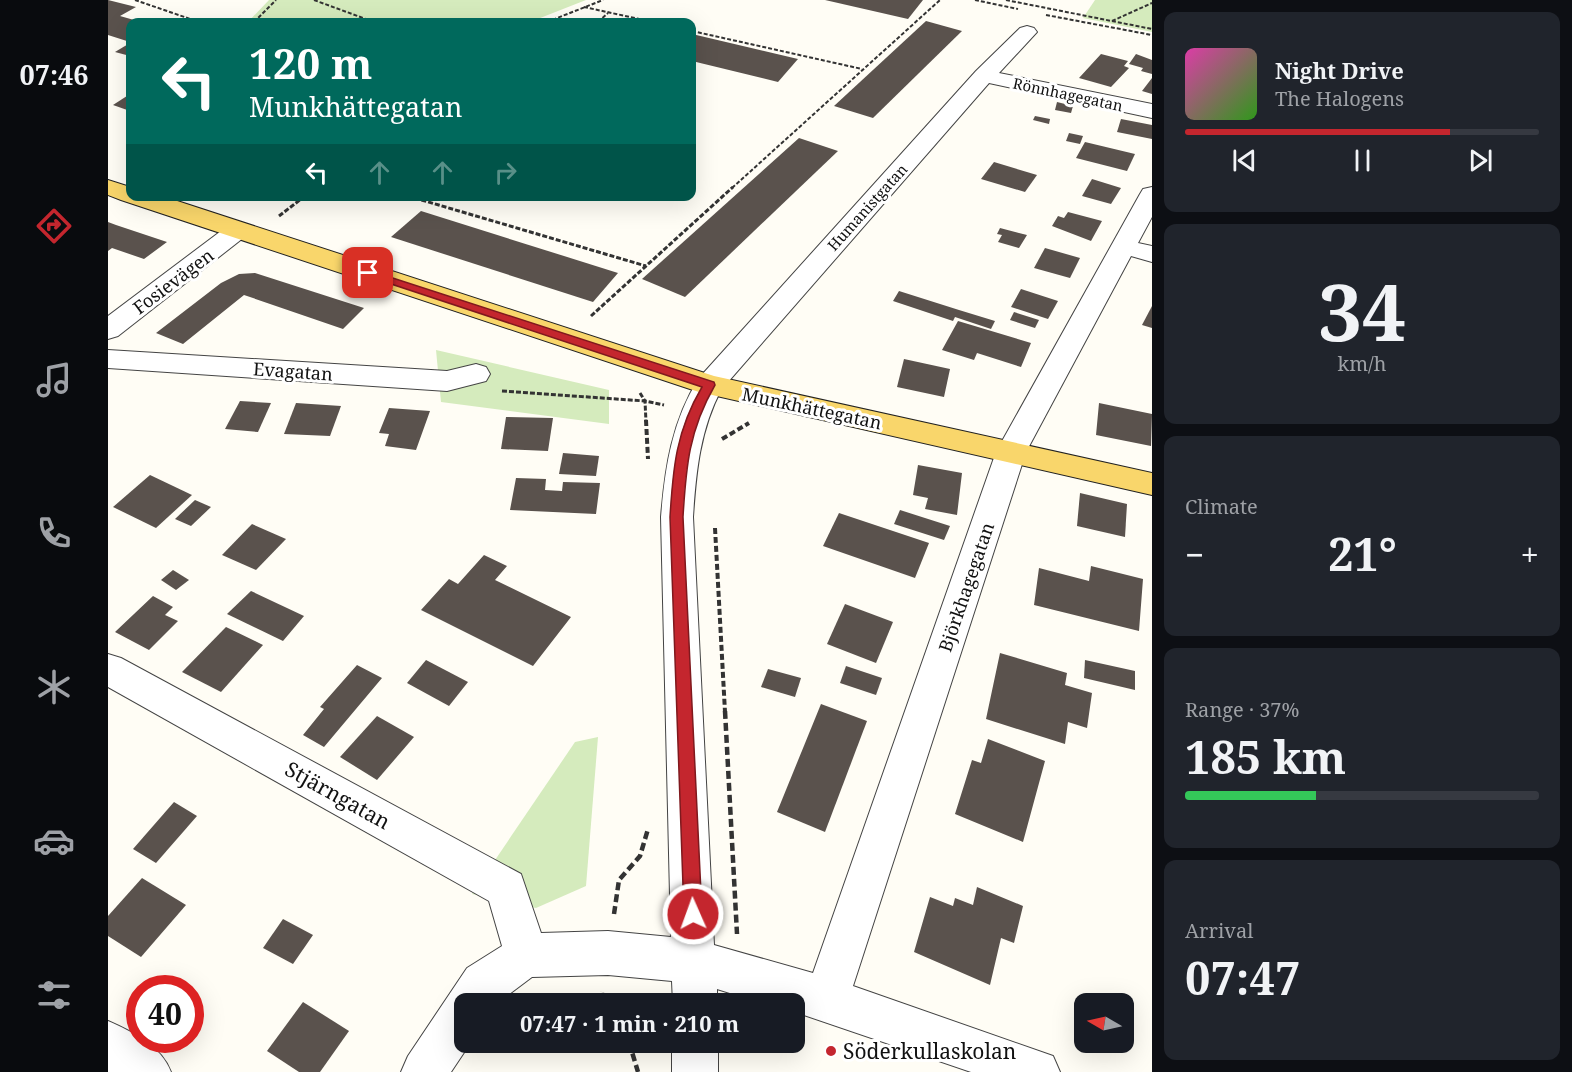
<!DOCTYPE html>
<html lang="en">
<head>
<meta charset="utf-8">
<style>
  body { margin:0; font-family:"Noto Serif",serif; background:#20242c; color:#f1f3f6; height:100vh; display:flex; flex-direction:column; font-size:22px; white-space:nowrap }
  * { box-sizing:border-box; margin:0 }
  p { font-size:20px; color:#9ea1a6 }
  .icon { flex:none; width:33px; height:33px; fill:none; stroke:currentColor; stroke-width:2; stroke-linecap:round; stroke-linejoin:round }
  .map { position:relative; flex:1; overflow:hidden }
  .details { display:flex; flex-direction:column; gap:12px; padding:12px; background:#0d0f14; width:420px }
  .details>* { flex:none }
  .hud { position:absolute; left:18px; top:18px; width:570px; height:183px; border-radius:12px; box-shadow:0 6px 24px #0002; background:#00695c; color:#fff; overflow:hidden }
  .needle { width:39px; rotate:279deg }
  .buttons { position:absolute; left:966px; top:993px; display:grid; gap:12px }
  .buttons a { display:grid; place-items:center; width:60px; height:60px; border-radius:12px; background:#171b24; box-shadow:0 6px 24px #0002; font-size:30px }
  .speed { position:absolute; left:18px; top:975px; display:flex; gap:12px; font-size:30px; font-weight:700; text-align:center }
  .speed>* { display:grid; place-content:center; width:78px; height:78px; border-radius:50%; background:#171b24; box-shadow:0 6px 24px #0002; line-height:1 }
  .speed .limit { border:9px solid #d22; background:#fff; color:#111 }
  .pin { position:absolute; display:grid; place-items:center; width:51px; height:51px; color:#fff; margin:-26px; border-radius:12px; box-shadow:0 3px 9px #0006 }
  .me { position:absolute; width:66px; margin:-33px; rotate:358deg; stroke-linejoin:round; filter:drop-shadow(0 0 4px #0008) }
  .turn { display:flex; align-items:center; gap:21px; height:126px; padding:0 24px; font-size:27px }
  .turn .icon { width:78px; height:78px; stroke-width:2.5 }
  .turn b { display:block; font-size:42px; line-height:51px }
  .lanes { display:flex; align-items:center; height:57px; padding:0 24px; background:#0003; justify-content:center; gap:30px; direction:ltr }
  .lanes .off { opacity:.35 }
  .big { font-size:45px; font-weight:700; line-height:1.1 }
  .details .card { flex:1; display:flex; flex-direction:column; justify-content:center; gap:9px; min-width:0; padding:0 21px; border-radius:12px; background:#20242c }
  .details .dial { align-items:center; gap:0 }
  .dial b { font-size:78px; line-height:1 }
  .song { display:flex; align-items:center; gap:18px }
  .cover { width:72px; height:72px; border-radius:9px; background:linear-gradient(135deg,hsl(320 70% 55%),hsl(110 70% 35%)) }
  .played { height:6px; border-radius:3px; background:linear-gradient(90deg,#c4262e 75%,#363941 75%) }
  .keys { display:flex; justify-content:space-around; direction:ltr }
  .heat { display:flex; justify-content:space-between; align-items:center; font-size:33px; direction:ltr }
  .charge { height:9px; border-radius:4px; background:linear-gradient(90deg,#34c759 37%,#363941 0) }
  .trip { position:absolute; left:346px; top:993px; width:351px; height:60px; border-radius:12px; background:#171b24; box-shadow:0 6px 24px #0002; font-weight:700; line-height:60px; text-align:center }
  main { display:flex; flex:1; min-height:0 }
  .dock { display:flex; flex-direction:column; width:108px; justify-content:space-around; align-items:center; background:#090b0e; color:#9ea1a6 }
  .dock .icon { width:42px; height:42px }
  .dock .selected { color:#c4262e }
  .dock b { font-size:27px; color:#f1f3f6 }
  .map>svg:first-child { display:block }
  .green { fill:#d5ebbd }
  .building { fill:#5a524d }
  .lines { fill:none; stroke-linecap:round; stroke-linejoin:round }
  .minor-casing { stroke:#444; stroke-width:2 }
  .major-casing { stroke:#222; stroke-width:2 }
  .path-far3 { stroke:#333; stroke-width:2; stroke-dasharray:4 2; stroke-linecap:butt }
  .path-far2 { stroke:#333; stroke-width:3; stroke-dasharray:5 2; stroke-linecap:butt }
  .path-far1 { stroke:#333; stroke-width:4; stroke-dasharray:6 3; stroke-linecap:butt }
  .path { stroke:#333; stroke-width:4.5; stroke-dasharray:8 4; stroke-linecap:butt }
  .minor { fill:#fff; fill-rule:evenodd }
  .major { fill:#f9d66b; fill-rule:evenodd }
  .route { fill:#c4262e; stroke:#7f191e; stroke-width:1.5 }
  .poi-dot { fill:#c4262e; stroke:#fff; stroke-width:2 }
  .labels { text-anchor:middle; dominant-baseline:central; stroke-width:6; stroke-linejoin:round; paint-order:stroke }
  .far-street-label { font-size:15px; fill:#111; stroke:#fff }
  .street-label { font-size:18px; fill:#111; stroke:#fff }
  .near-street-label { font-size:21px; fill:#111; stroke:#fff }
  .near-poi-label { font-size:21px; fill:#111; stroke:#fff; text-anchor:start }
</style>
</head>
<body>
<main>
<nav class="dock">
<b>07:46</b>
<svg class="icon selected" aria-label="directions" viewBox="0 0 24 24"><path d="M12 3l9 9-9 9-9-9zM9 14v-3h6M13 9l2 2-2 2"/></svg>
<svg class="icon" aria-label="music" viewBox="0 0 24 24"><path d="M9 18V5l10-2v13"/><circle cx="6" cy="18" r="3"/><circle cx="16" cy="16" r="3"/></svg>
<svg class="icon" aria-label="phone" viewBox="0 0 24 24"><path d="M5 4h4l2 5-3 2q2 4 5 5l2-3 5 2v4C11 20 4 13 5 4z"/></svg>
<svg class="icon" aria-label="climate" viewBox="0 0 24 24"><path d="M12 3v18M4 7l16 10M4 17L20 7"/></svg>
<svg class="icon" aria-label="car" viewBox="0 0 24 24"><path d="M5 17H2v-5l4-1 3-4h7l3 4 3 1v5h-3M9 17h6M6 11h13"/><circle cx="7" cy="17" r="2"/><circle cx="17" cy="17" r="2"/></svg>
<svg class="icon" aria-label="filters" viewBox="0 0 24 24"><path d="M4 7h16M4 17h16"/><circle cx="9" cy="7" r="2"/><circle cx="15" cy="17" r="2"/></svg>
</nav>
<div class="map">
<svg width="1044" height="1072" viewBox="0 0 1044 1072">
  <rect width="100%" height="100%" fill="#fffdf5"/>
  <g class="green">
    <path d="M161,0h317l-56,22h-282z"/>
    <path d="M987,0h57v32l-69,-14z"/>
    <path d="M328,350l173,40v34l-168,-22z"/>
    <path d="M490,737l-12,149 -50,22 -64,-14 103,-152z"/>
  </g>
  <g class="building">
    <path d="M0,0l28,7 -16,9 21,6h-11v20l-22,-7z"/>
    <path d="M717,0h98l-15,19z"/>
    <path d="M818,21l36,10 -89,87 -39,-12z"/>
    <path d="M584,34l106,25 -20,23 -86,-21z"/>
    <path d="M22,43v13l-15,-4z"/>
    <path d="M993,54l27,7 -4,5 5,2 -18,19 -32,-9z"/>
    <path d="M1028,54l16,6v14l-11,-3 2,-3 -14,-4z"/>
    <path d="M1044,78v16l-10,-3z"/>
    <path d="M22,94v17l-17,-6z"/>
    <path d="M949,102l16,4 -2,7 -16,-3z"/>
    <path d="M927,116l15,3 -1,5 -16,-4z"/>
    <path d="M1013,119l31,6v14l-35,-7z"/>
    <path d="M961,133l14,3 -3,8 -14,-3z"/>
    <path d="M691,138l39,13 -153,146 -43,-18z"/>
    <path d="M977,142l50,12 -8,17 -51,-13z"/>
    <path d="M886,162l43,13 -12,17 -44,-13z"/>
    <path d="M984,179l29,9 -10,16 -29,-8z"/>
    <path d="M313,211l197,62 -25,29 -202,-65z"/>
    <path d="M960,212l34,9 -11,20 -39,-15 6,-10 6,2z"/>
    <path d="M0,222l8,3 51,17 -23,17 -32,-11 -4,3z"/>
    <path d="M892,228l27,7 -8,13 -21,-6 4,-7 -5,-1z"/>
    <path d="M937,248l35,10 -10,20 -36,-10z"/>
    <path d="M147,273l109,35 -21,21 -99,-34 -61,49 -27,-11 65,-50 18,-9z"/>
    <path d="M913,289l37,12 -10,18 -37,-12z"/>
    <path d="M791,291l60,19 36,11 -4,8 -36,-12 -2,4 -60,-20z"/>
    <path d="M1044,306v22l-10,-3z"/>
    <path d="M906,312l25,8 -4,8 -25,-8z"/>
    <path d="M850,321l73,22 -10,24 -44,-14 -3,7 -32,-10z"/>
    <path d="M796,359l46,10 -6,28 -47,-10z"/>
    <path d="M132,401l31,2 -13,29 -33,-3z"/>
    <path d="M188,403l45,3 -11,30 -46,-2z"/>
    <path d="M991,403l53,11 -1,32 -55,-11z"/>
    <path d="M281,408l41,3 -14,39 -31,-4 4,-12 -10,-1z"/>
    <path d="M398,417l47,1 -5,33 -47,-2z"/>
    <path d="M455,453l36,3 -3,20 -37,-2z"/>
    <path d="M810,465l44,8 -5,42 -32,-6 3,-11 -15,-3z"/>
    <path d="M42,475l42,20 -36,33 -43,-21z"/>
    <path d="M408,478l30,1 -1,11 17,1 1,-9 37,1 -4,31 -86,-4z"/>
    <path d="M972,493l47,11 -2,33 -48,-11z"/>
    <path d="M87,500l16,7 -20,19 -16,-7z"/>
    <path d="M792,510l50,16 -6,14 -50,-16z"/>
    <path d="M731,513l90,30 -14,35 -92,-32z"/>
    <path d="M144,524l34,15 -30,31 -34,-15z"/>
    <path d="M376,555l23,11 -12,14 76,37 -38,49 -112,-56 28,-31 9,5z"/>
    <path d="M983,566l52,13 -4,52 -105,-26 5,-37 50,13z"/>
    <path d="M65,570l16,10 -13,10 -15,-10z"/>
    <path d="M143,591l53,25 -21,25 -56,-27z"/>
    <path d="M45,596l20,11 -8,8 13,6 -29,29 -34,-18z"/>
    <path d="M737,604l48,18 -17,41 -49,-19z"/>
    <path d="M118,627l37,18 -42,47 -39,-20z"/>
    <path d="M892,653l67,20 -2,12 27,8 -5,35 -19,-6 -3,22 -79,-25z"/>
    <path d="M318,660l42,22 -19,24 -42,-23z"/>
    <path d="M977,660l50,11v19l-51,-12z"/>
    <path d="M249,665l25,13 -58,69 -21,-12 21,-26 -4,-2z"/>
    <path d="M738,666l36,12 -6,17 -36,-12z"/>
    <path d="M660,669l33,9 -6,19 -34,-10z"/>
    <path d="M713,704l46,17 -42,111 -48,-20z"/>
    <path d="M269,716l37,21 -37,43 -37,-23z"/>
    <path d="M880,739l57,22 -22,81 -68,-28 17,-54 9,3z"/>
    <path d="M66,802l23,14 -41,47 -23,-14z"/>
    <path d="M34,878l44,27 -45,52 -33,-21v-20z"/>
    <path d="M869,887l46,19 -9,37 -13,-5 -11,47 -76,-33 16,-55 23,9 2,-8 18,7z"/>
    <path d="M175,919l30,16 -20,29 -30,-16z"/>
    <path d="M195,1002l46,29 -29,41h-21l-32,-21z"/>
  </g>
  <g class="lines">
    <g class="minor-casing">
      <g id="minor">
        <path d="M919,26l7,2 3,4 -38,41 153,31v14l-163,-35 -268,307c-21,40 -25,82 -28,127l21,428 99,28 183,-521 144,-258 3,-5 9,-2v30l-14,26 14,3v16l-21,-6 -105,196 -173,534 200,70 7,16h-89l-176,-60v-8h-30l-48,-15v15h-44l-1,-23 -64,-6 -76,2 -36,27h-31v38h6l-20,30h-50l7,-16 59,-88 35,-22 -13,-45 -381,-214v-33l13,4 400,216 20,59 67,-2 63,6 -10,-420c4,-50 11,-96 38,-139l277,-307 44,-43z"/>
        <path d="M130,222l9,3 4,5 -4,5 -129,101 -10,3v-23l121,-91z"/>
        <path d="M0,350l339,21 29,-7 10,3 4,7 -4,7 -39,10 -339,-23z"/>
        <path d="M0,1021c25,11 53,25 63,51h-63z"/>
        <rect x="564" y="1042" width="46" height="30"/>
      </g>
    </g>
    <g class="major-casing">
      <path id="major" d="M0,180l22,7v9h32l552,180 438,97v22l-453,-103 -578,-192 -13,-5z"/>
    </g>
    <g class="path-far3">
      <path d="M27,0l64,22"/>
      <path d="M206,0l60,22"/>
      <path d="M867,0l43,9"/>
      <path d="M898,0l146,29"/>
      <path d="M476,7l69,15"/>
      <path d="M938,15l106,20"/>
      <path d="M1004,21l40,-18"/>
      <path d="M146,22l22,-22"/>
      <path d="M439,22l56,-22"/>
      <path d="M490,22l10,-9"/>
      <path d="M584,31l170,38"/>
      <path d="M624,188l208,-188"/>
    </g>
    <g class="path-far2">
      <path d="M300,196l238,70"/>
      <path d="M171,216l26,-20"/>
      <path d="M483,316l142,-129"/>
      <path d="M394,391l143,10 19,4"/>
      <path d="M532,393l5,8 1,21"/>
    </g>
    <g class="path-far1">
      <path d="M538,420l2,39"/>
      <path d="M614,439l27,-16"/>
      <path d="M607,528l10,184"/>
    </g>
    <g class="path">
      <path d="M617,711l12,223"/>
      <path d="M506,914l5,-34 21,-24 8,-27"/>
      <path d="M492,1004l2,-12"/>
      <path d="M521,1042l9,30"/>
    </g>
    <use href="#minor" class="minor"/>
    <use href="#major" class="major"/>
  </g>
  <path class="route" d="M260,270l346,112 1,3c-26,45 -29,81 -32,132l19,397 -3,6 -6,3 -6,-3 -3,-6 -14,-397c3,-49 6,-86 32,-130l-338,-112 -2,-2z"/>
  <circle class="poi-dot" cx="723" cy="1051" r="6"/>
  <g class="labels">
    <g class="far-street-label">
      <text transform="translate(960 94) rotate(12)">Rönnhagegatan</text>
      <text transform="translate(759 207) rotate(-48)">Humanistgatan</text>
    </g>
    <g class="street-label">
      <text transform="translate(65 281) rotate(-37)">Fosievägen</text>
      <text transform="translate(185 371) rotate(4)">Evagatan</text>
      <text transform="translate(704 408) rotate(12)">Munkhättegatan</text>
      <text transform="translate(858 587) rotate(-71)">Björkhagegatan</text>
    </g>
    <g class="near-street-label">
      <text transform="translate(230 795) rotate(29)">Stjärngatan</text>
    </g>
    <g class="near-poi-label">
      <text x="735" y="1051">Söderkullaskolan</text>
    </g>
  </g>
</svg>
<div class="buttons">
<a><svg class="needle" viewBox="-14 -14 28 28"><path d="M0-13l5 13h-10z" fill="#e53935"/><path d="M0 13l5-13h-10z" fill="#9ea1a6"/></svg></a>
</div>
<div class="speed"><div class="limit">40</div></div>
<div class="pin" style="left:260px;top:273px;background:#d93025"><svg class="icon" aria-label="arrive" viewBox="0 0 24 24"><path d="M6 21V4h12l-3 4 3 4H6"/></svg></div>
<svg class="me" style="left:585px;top:914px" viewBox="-20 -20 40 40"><circle r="17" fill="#c4262e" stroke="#fff" stroke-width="3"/><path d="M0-11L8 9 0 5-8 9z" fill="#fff"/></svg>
<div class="trip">07:47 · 1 min · 210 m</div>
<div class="hud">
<div class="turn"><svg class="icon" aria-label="left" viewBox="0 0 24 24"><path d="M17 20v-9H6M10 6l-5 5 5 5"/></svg><div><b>120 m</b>Munkhättegatan</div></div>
<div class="lanes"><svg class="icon" aria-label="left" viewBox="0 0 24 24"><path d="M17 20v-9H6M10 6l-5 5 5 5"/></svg><svg class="icon off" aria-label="ahead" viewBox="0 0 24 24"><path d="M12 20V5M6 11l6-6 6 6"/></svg><svg class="icon off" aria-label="ahead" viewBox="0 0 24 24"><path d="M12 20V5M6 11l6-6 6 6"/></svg><svg class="icon off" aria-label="right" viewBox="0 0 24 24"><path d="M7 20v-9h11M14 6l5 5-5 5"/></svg></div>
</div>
</div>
<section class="details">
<div class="card">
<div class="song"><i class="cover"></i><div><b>Night Drive</b><p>The Halogens</p></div></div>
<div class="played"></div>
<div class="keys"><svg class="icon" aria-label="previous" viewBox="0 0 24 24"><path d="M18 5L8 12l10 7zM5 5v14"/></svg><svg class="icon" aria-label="pause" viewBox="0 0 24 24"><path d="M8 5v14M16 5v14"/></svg><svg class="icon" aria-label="next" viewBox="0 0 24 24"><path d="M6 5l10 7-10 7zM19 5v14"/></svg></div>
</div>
<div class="card dial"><b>34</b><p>km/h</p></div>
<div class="card"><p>Climate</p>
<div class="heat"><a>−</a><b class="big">21°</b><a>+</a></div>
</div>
<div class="card"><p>Range · 37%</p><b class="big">185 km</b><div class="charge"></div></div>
<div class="card"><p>Arrival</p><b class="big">07:47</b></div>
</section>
</main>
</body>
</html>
